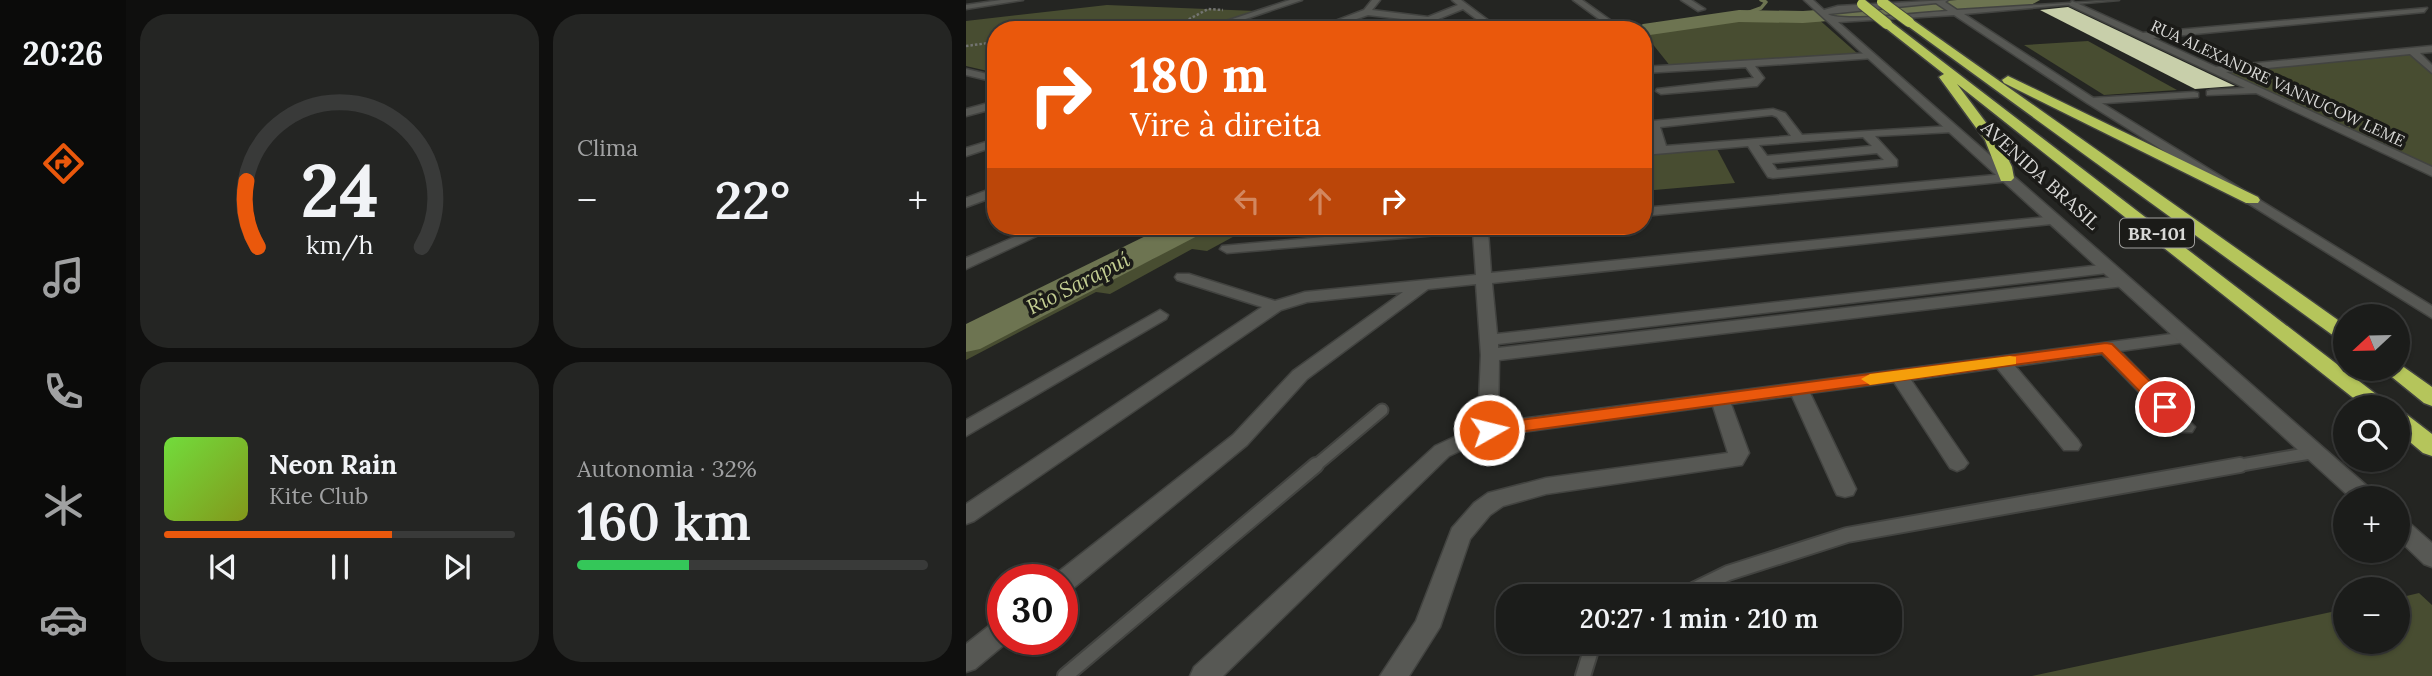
<!DOCTYPE html>
<html lang="pt">
<head>
<meta charset="utf-8">
<style>
  body { margin:0; font-family:Lora,serif; background:#242523; color:#f1f3f6; height:100vh; display:flex; flex-direction:column; font-size:26px; white-space:nowrap }
  * { box-sizing:border-box; margin:0 }
  p { font-size:23px; color:#a0a1a2 }
  .icon { flex:none; width:38px; height:38px; fill:none; stroke:currentColor; stroke-width:2; stroke-linecap:round; stroke-linejoin:round }
  .map { position:relative; flex:1; overflow:hidden }
  .details { display:flex; flex-direction:column; gap:14px; padding:14px; background:#0f0f0e; width:840px }
  .details>* { flex:none }
  .guide { position:absolute; left:21px; top:21px; width:665px; height:214px; border-radius:28px; box-shadow:0 2px 5px #0004,0 0 0 2px #393a39; background:#ea580c; color:#fff; overflow:hidden }
  .needle { width:46px; rotate:248deg }
  .buttons { position:absolute; left:1367px; top:304px; display:grid; gap:14px }
  .buttons a { display:grid; place-items:center; width:77px; height:77px; border-radius:50%; background:#1b1c1a; box-shadow:0 2px 5px #0004,0 0 0 2px #393a39; font-size:35px }
  .speed { position:absolute; left:21px; top:564px; display:flex; gap:14px; font-size:35px; font-weight:700; text-align:center }
  .speed>* { display:grid; place-content:center; width:91px; height:91px; border-radius:50%; background:#1b1c1a; box-shadow:0 2px 5px #0004,0 0 0 2px #393a39; line-height:1 }
  .speed .limit { border:10px solid #d22; background:#fff; color:#111 }
  .pin { position:absolute; display:grid; place-items:center; width:60px; height:60px; color:#fff; margin:-30px; border:4px solid #fff; border-radius:50%; box-shadow:0 2px 7px #0007 }
  .me { position:absolute; width:77px; margin:-38px; rotate:82deg; stroke-linejoin:round; filter:drop-shadow(0 0 5px #0008) }
  .turn { display:flex; align-items:center; gap:24px; height:147px; padding:0 28px; font-size:32px }
  .turn .icon { width:91px; height:91px; stroke-width:2.5 }
  .turn b { display:block; font-size:49px; line-height:60px }
  .lanes { display:flex; align-items:center; height:66px; padding:0 28px; background:#0003; justify-content:center; gap:35px; direction:ltr }
  .lanes .off { opacity:.35 }
  .big { font-size:52px; font-weight:600; line-height:1.1 }
  .details .card { flex:1; display:flex; flex-direction:column; justify-content:center; gap:10px; min-width:0; padding:0 24px; border-radius:28px; background:#242523 }
  .details .dial { align-items:center; gap:0 }
  .dial svg { height:182px; overflow:visible; fill:none; stroke:#393a39; stroke-width:7; stroke-linecap:round; text-anchor:middle }
  .dial text { fill:#f1f3f6; stroke:none }
  .song { display:flex; align-items:center; gap:21px }
  .cover { width:84px; height:84px; border-radius:10px; background:linear-gradient(135deg,hsl(100 70% 55%),hsl(70 70% 35%)) }
  .played { height:7px; border-radius:4px; background:linear-gradient(90deg,#ea580c 65%,#393a39 65%) }
  .keys { display:flex; justify-content:space-around; direction:ltr }
  .heat { display:flex; justify-content:space-between; align-items:center; font-size:38px; direction:ltr }
  .charge { height:10px; border-radius:5px; background:linear-gradient(90deg,#34c759 32%,#393a39 0) }
  .details .tiles { flex:1; display:grid; gap:14px; grid-template-columns:repeat(2,1fr) }
  .trip { position:absolute; left:530px; top:584px; width:406px; height:70px; border-radius:28px; background:#1b1c1a; box-shadow:0 2px 5px #0004,0 0 0 2px #393a39; font-weight:600; line-height:70px; text-align:center }
  main { display:flex; flex:1; min-height:0 }
  .dock { display:flex; flex-direction:column; width:126px; justify-content:space-around; align-items:center; background:#0b0b0a; color:#a0a1a2 }
  .dock .icon { width:49px; height:49px }
  .dock .current { color:#ea580c }
  .dock b { font-size:32px; color:#f1f3f6 }
  .map>svg:first-child { display:block }
  .green { fill:#484d31 }
  .lines { fill:none; stroke-linecap:round; stroke-linejoin:round }
  .stream { stroke:#6d7451; stroke-width:3.5 }
  .river { fill:#6d7451; fill-rule:evenodd }
  .building { fill:#c8cfaa }
  .lane-far1-casing { stroke:#424340; stroke-width:15 }
  .lane-casing { stroke:#424340; stroke-width:18 }
  .street-casing { stroke:#424340; stroke-width:3 }
  .secondary-casing { stroke:#424340; stroke-width:3 }
  .highway-casing { stroke:#424340; stroke-width:3 }
  .path { stroke:#737471; stroke-width:2.5; stroke-dasharray:2.5 2; stroke-linecap:butt }
  .lane-far1 { stroke:#575854; stroke-width:11 }
  .lane { stroke:#575854; stroke-width:14 }
  .street { fill:#575854; fill-rule:evenodd }
  .secondary { fill:#575854; fill-rule:evenodd }
  .highway { fill:#b5c55b; fill-rule:evenodd }
  .highway-bridge-casing { stroke:#424340; stroke-width:12; stroke-linecap:butt }
  .highway-bridge { stroke:#b5c55b; stroke-width:10 }
  .route { fill:#ea580c; stroke:#983908; stroke-width:2 }
  .slow { fill:#f59e0b }
  .labels { text-anchor:middle; dominant-baseline:central; stroke-width:7; stroke-linejoin:round; paint-order:stroke }
  .far-street-label { font-size:16px; fill:#d9d9d7; stroke:#1b1b18 }
  .shield { fill:#1b1b18; stroke:#a0a09e; stroke-width:2 }
  .shield-label { font-size:18px; font-weight:bold; fill:#d9d9d7 }
  .street-label { font-size:19px; fill:#d9d9d7; stroke:#1b1b18 }
  .water-label { font-size:21px; font-style:italic; fill:#c3ce92; stroke:#1b1b18 }
</style>
</head>
<body>
<main>
<nav class="dock">
<b>20:26</b>
<svg class="icon current" aria-label="directions" viewBox="0 0 24 24"><path d="M12 3l9 9-9 9-9-9zM9 14v-3h6M13 9l2 2-2 2"/></svg>
<svg class="icon" aria-label="music" viewBox="0 0 24 24"><path d="M9 18V5l10-2v13"/><circle cx="6" cy="18" r="3"/><circle cx="16" cy="16" r="3"/></svg>
<svg class="icon" aria-label="phone" viewBox="0 0 24 24"><path d="M5 4h4l2 5-3 2q2 4 5 5l2-3 5 2v4C11 20 4 13 5 4z"/></svg>
<svg class="icon" aria-label="climate" viewBox="0 0 24 24"><path d="M12 3v18M4 7l16 10M4 17L20 7"/></svg>
<svg class="icon" aria-label="car" viewBox="0 0 24 24"><path d="M5 17H2v-5l4-1 3-4h7l3 4 3 1v5h-3M9 17h6M6 11h13"/><circle cx="7" cy="17" r="2"/><circle cx="17" cy="17" r="2"/></svg>
</nav>
<section class="details">
<div class="tiles">
<div class="card dial"><svg viewBox="0 0 100 80">
<path d="M14 69A42 42 0 1 1 86 69"/>
<path d="M14 69A42 42 0 0 1 9 40" stroke="#ea580c"/>
<text x="50" y="56" font-size="32" font-weight="700">24</text>
<text x="50" y="72" font-size="11">km/h</text>
</svg></div>
<div class="card"><p>Clima</p>
<div class="heat"><a>−</a><b class="big">22°</b><a>+</a></div>
</div>
<div class="card">
<div class="song"><i class="cover"></i><div><b>Neon Rain</b><p>Kite Club</p></div></div>
<div class="played"></div>
<div class="keys"><svg class="icon" aria-label="previous" viewBox="0 0 24 24"><path d="M18 5L8 12l10 7zM5 5v14"/></svg><svg class="icon" aria-label="pause" viewBox="0 0 24 24"><path d="M8 5v14M16 5v14"/></svg><svg class="icon" aria-label="next" viewBox="0 0 24 24"><path d="M6 5l10 7-10 7zM19 5v14"/></svg></div>
</div>
<div class="card"><p>Autonomia · 32%</p><b class="big">160 km</b><div class="charge"></div></div>
</div>
</section>
<div class="map">
<svg width="1466" height="676" viewBox="0 0 1466 676">
  <rect width="100%" height="100%" fill="#242522"/>
  <g class="green">
    <path d="M141,5l149,6 -60,19h-200v43l-30,-7v-45z"/>
    <path d="M850,17l42,37 -187,13 -20,-25 -8,1v-8l110,-17z"/>
    <path d="M1122,41l89,49 -73,5 -80,-50z"/>
    <path d="M1445,50l21,20v102l-220,-102z"/>
    <path d="M751,149l18,34 -92,8v-36z"/>
    <path d="M238,226h49l-46,25 -15,-2 -82,45 -14,-2 -130,68v-12l187,-89z"/>
    <path d="M1453,593l13,12v71h-400l313,-67v33h53v-44z"/>
  </g>
  <g class="lines">
    <path class="stream" d="M773,16l22,-8 5,-6 -5,-2"/>
    <g class="river">
      <path d="M991,0h83l-9,5 -228,18 -64,-1 -96,14v-6h-10l10,-6 96,-14 64,1z"/>
      <path d="M200,226h41l-4,7 -223,116 -14,3v-28z"/>
    </g>
  </g>
  <path class="building" d="M1102,7l167,79 -40,3 -155,-79z"/>
  <g class="lines">
    <g class="lane-far1-casing">
      <g id="lane-far1">
        <path d="M348,467l68,-57"/>
        <path d="M1264,467l86,-15"/>
      </g>
    </g>
    <g class="lane-casing">
      <g id="lane">
        <path d="M713,597l49,-24 119,-38 393,-70"/>
        <path d="M99,676l251,-211"/>
        <path d="M617,676l9,-29 5,-5"/>
      </g>
    </g>
    <g class="street-casing">
      <g id="street">
        <path d="M324,0h12l-89,30h-14z"/>
        <path d="M406,0h8l-8,10 56,7 30,-12 -6,-5h9l40,30h-10l-28,-21 -52,21h-12l20,-9 -51,-6 -43,15h-13l52,-20z"/>
        <path d="M607,0h9l35,25 -7,2z"/>
        <path d="M715,0h10l14,9 -7,2z"/>
        <path d="M1106,1l71,32 284,-25 -3,4 -271,26 63,29 216,-21v6l-12,1 12,12v8l-22,-19 -184,18 206,95v9l-176,-83 -49,2v-4l4,-1 34,-2 -176,-83z"/>
        <path d="M905,53l3,1v4l-119,8 9,12 -7,8 -96,8 -5,-3 1,-2 97,-11 -8,-11 -103,6v-6z"/>
        <path d="M0,69l30,7v6l-30,-7z"/>
        <path d="M1228,92l4,1v4l-107,7 -5,-3 5,-3z"/>
        <path d="M30,101v7l-30,8v-7z"/>
        <path d="M807,109l12,4 17,22 150,-9 6,3 -6,3 -77,4 22,24v6l-124,12 -5,-1 -20,-31 -105,9v-8l11,-1 -6,-20 5,-5zM806,115l5,2 14,19 -125,10 -6,-19zM897,137l9,9 -105,10 -8,-11zM911,153l7,7 -107,10 -5,-7z"/>
        <path d="M30,139v7l-30,10v-8z"/>
        <path d="M1040,174l5,1v6l-368,35v-8z"/>
        <path d="M30,187v9l-30,11v-9z"/>
        <path d="M1080,217l7,4 -2,3 -559,59 5,51 613,-70 8,5 -3,3 -617,72v4l626,-72 8,5 -8,5 -625,74 -1,62 689,-90 9,5 -3,4 -73,10 75,76 -3,5h-14l-76,-78 -87,12 63,74 3,5 -3,5h-14l-67,-82 -86,12 57,83 -4,5 -7,3 -7,-3 -56,-86 -84,11 46,96 -3,6 -8,2 -8,-2 -3,-6 -42,-93 -61,8 18,49 -7,12 -196,29 -43,12 -13,9 -20,24 -30,88 -31,49h-29l36,-55 36,-93 22,-25 14,-10 58,-15 182,-25 -15,-47 -221,30 -43,20 -226,220h-33l4,-9 241,-221 43,-20 3,-71 -5,-71 -48,5 -121,90 -60,66 -176,145 -9,3v-14h-10l1,-3 180,-141 60,-64 110,-79 -96,10 -26,8 -307,211 -8,3v-20l296,-197 -85,-27 -2,-3 2,-3h12l86,27 30,-9 171,-17 -3,-43 -246,21 -7,-4 2,-3 228,-20h55l-2,3 -15,2 3,42z"/>
        <path d="M74,226h18l-92,43v-11z"/>
        <path d="M194,310l8,5 -2,4 -200,117v-16z"/>
        <path d="M37,619v20h8l-36,30 -9,3v-28l28,-22z"/>
      </g>
    </g>
    <g class="secondary-casing">
      <g id="secondary">
        <path d="M35,0h22l-57,9v-4z"/>
        <path d="M838,0h9l11,10 14,-4 110,-6 -3,2 12,8 162,-10 -155,14 131,85 337,207v12l-345,-215 -133,-88 -116,7 537,471 3,6h-26zM970,3l12,8c-22,1 -106,12 -120,3z"/>
        <path d="M1432,517l8,3 26,23v24l-8,-3 -26,-25z"/>
      </g>
    </g>
    <g class="highway-casing">
      <g id="highway">
        <path d="M939,20h8l432,305v16l-7,-2 -433,-315z"/>
        <path d="M917,22h8l503,386h-28l-409,-324 42,56 13,27 2,11 -3,3h-10l-16,-41 -46,-63 5,-3 -61,-48z"/>
        <path d="M1042,76l250,121 2,3 -2,3h-12l-242,-120 -2,-3z"/>
        <path d="M1432,363l34,24v19l-8,-3 -42,-34h16z"/>
        <path d="M1432,412l8,2 26,20v22l-9,-3 -25,-21z"/>
      </g>
    </g>
    <g class="path">
      <path d="M203,30l39,-21 15,1"/>
      <path d="M215,30l11,-5"/>
      <path d="M0,46l30,-4"/>
    </g>
    <use href="#lane-far1" class="lane-far1"/>
    <use href="#lane" class="lane"/>
    <use href="#street" class="street"/>
    <use href="#secondary" class="secondary"/>
    <use href="#highway" class="highway"/>
    <g class="highway-bridge-casing">
      <g id="highway-bridge">
        <path d="M916,2l27,20"/>
        <path d="M896,4l25,20"/>
      </g>
    </g>
    <use href="#highway-bridge" class="highway-bridge"/>
  </g>
  <path class="route" d="M1140,343l6,1 60,59 2,4 -2,4h-13l-57,-58 -613,83 -10,-6 10,-6z"/>
  <path class="slow" d="M1044,356l6,1v7l-146,21 -9,-6 9,-5z"/>
  <g class="labels">
    <g class="far-street-label">
      <text transform="translate(1312 83) rotate(25)">RUA ALEXANDRE VANNUCOW LEME</text>
    </g>
    <rect class="shield" x="1154" y="218.5" width="74" height="29" rx="5"/>
    <g class="shield-label">
      <text x="1191" y="233">BR-101</text>
    </g>
    <g class="street-label">
      <text transform="translate(1075 175) rotate(42)">AVENIDA BRASIL</text>
    </g>
    <g class="water-label">
      <text transform="translate(112 283) rotate(-27)">Rio Sarapuí</text>
    </g>
  </g>
</svg>
<div class="buttons">
<a><svg class="needle" viewBox="-14 -14 28 28"><path d="M0-13l5 13h-10z" fill="#e53935"/><path d="M0 13l5-13h-10z" fill="#a0a1a2"/></svg></a>
<a><svg class="icon" aria-label="search" viewBox="0 0 24 24"><circle cx="10" cy="10" r="6"/><path d="M15 15l6 6"/></svg></a>
<a>+</a>
<a>−</a>
</div>
<div class="speed"><div class="limit">30</div></div>
<div class="pin" style="left:1199px;top:407px;background:#d93025"><svg class="icon" aria-label="arrive" viewBox="0 0 24 24"><path d="M6 21V4h12l-3 4 3 4H6"/></svg></div>
<svg class="me" style="left:523px;top:430px" viewBox="-20 -20 40 40"><circle r="17" fill="#ea580c" stroke="#fff" stroke-width="3"/><path d="M0-11L8 9 0 5-8 9z" fill="#fff"/></svg>
<div class="trip">20:27 · 1 min · 210 m</div>
<div class="guide">
<div class="turn"><svg class="icon" aria-label="right" viewBox="0 0 24 24"><path d="M7 20v-9h11M14 6l5 5-5 5"/></svg><div><b>180 m</b>Vire à direita</div></div>
<div class="lanes"><svg class="icon off" aria-label="left" viewBox="0 0 24 24"><path d="M17 20v-9H6M10 6l-5 5 5 5"/></svg><svg class="icon off" aria-label="ahead" viewBox="0 0 24 24"><path d="M12 20V5M6 11l6-6 6 6"/></svg><svg class="icon" aria-label="right" viewBox="0 0 24 24"><path d="M7 20v-9h11M14 6l5 5-5 5"/></svg></div>
</div>
</div>
</main>
</body>
</html>
